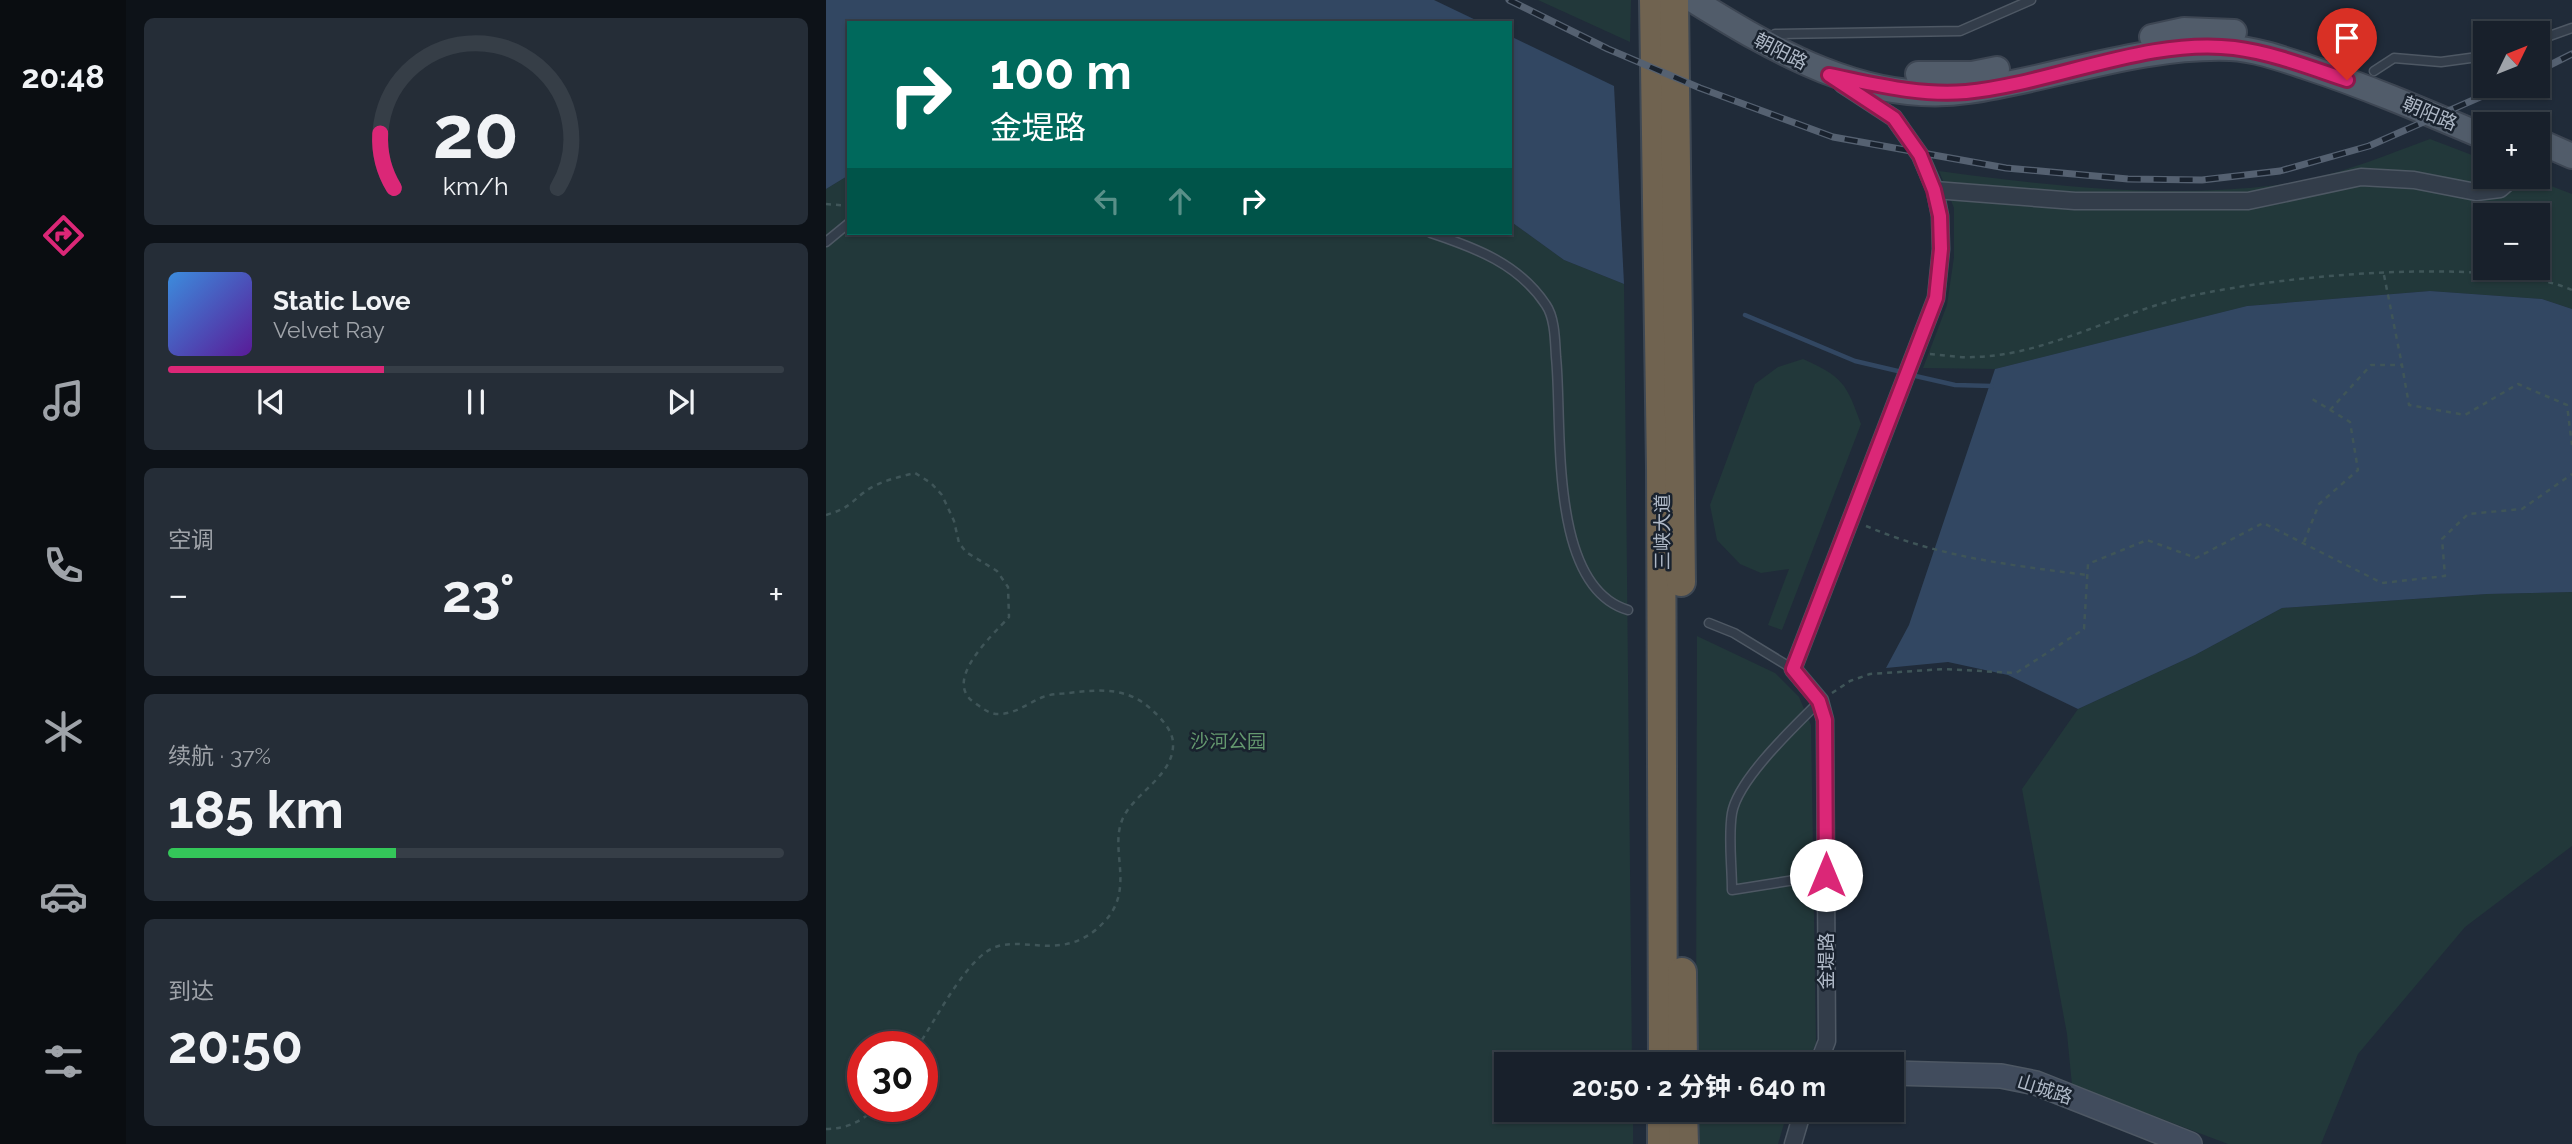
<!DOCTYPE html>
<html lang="zh">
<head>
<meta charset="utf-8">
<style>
  body { margin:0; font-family:Raleway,"Noto Sans SC",sans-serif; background:#252d37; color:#f1f3f6; height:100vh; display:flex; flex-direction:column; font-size:26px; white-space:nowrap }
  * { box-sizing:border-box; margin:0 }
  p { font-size:23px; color:#9fa3a9 }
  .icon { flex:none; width:38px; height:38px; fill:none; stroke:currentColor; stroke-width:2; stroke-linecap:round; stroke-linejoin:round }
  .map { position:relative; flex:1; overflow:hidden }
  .drawer { display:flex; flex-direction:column; gap:18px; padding:18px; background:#0d1218; width:700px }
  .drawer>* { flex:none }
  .banner { position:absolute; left:21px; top:21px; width:665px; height:214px; border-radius:0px; box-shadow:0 2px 5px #0004,0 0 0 2px #363e47; background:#00695c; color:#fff; overflow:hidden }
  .needle { width:46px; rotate:47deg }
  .buttons { position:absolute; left:1647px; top:21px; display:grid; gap:14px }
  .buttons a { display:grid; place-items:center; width:77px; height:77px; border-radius:0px; background:#18202b; box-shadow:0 2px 5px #0004,0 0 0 2px #363e47; font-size:35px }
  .speed { position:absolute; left:21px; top:1031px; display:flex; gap:14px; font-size:35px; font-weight:700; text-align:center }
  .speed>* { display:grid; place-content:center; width:91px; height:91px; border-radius:50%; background:#18202b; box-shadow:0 2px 5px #0004,0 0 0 2px #363e47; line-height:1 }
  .speed .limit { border:10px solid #d22; background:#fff; color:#111 }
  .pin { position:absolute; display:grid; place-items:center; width:60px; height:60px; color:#fff; margin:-72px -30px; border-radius:50% 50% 50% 0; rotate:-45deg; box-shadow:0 0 7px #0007 }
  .pin .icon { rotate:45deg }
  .me { position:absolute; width:77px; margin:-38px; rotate:0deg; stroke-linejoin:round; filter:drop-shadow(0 0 5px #0008) }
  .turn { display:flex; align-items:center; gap:24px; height:147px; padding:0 28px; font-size:32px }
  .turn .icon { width:91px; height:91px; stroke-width:2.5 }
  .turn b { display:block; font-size:49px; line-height:60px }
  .lanes { display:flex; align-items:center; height:66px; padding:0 28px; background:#0003; justify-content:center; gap:35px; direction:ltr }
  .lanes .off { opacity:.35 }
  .big { font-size:52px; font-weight:700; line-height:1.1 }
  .drawer .widget { flex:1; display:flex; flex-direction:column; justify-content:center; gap:10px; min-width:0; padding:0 24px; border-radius:10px; background:#252d37 }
  .drawer .dial { align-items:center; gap:0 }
  .dial svg { height:182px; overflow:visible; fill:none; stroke:#363e47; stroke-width:7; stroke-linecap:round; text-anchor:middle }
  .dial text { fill:#f1f3f6; stroke:none }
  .song { display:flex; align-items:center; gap:21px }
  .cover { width:84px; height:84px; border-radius:10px; background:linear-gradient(135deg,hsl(210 70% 55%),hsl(270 70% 35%)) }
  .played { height:7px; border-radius:4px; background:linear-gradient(90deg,#db2777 35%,#363e47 35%) }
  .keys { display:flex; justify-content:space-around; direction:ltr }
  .heat { display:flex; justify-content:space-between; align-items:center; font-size:38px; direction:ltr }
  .charge { height:10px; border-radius:5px; background:linear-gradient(90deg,#34c759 37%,#363e47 0) }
  .trip { position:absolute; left:668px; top:1052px; width:410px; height:70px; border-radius:0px; background:#18202b; box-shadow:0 2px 5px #0004,0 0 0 2px #363e47; font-weight:700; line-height:70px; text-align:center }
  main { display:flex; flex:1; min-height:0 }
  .tab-bar { display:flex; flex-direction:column; width:126px; justify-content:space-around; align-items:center; background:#0a0d11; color:#9fa3a9 }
  .tab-bar .icon { width:49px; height:49px }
  .tab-bar .selected { color:#db2777 }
  .tab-bar b { font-size:32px; color:#f1f3f6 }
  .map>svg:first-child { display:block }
  .green { fill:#22383a; fill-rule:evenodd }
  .water { fill:#324762 }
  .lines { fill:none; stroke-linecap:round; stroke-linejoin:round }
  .stream { stroke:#324762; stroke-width:4.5 }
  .lane-casing { stroke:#4e5864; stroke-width:11 }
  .street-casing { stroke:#4e5864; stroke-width:19 }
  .secondary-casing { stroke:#4e5864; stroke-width:26 }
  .primary-casing { stroke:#3d4653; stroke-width:28 }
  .highway-casing { stroke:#3e4854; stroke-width:32 }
  .path { stroke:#3f5558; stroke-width:2.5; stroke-dasharray:5 5; stroke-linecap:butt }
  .lane { stroke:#333d4a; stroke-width:8 }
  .street { stroke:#333d4a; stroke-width:16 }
  .secondary { stroke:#414c5d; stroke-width:23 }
  .primary { stroke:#515c6a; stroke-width:24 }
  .highway { stroke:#706350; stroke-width:28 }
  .rail-casing { stroke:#556171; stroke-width:7 }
  .rail { stroke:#19222e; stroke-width:4.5; stroke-dasharray:13; stroke-linecap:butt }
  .route-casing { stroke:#8e194d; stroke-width:18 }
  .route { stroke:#db2777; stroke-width:12 }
  .labels { text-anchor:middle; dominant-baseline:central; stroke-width:5; stroke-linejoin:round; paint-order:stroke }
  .street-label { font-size:19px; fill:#aeb8c6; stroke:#19222e }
  .park-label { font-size:19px; fill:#64986f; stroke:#19222e }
</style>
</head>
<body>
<main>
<nav class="tab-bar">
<b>20:48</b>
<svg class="icon selected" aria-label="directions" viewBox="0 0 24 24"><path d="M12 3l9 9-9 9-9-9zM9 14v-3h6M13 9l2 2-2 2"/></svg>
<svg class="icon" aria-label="music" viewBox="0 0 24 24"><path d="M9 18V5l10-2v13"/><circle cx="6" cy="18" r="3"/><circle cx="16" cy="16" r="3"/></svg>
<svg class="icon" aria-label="phone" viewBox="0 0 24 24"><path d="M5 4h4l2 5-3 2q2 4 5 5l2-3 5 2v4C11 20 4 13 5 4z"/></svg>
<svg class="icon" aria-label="climate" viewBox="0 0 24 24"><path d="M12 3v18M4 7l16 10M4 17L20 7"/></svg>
<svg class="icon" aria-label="car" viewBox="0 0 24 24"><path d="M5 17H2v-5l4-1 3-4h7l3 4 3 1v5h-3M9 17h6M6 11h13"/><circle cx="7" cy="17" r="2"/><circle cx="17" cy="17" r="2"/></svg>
<svg class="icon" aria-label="filters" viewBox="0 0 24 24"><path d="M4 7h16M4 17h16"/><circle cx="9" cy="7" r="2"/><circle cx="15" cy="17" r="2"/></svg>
</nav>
<section class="drawer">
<div class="widget dial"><svg viewBox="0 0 100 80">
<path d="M14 69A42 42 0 1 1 86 69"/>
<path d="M14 69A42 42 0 0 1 8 45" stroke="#db2777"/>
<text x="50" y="56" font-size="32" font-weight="700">20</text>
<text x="50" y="72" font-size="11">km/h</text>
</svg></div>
<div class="widget">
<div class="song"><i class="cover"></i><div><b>Static Love</b><p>Velvet Ray</p></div></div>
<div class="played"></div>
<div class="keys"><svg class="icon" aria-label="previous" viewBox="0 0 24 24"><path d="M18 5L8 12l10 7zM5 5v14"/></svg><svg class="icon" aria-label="pause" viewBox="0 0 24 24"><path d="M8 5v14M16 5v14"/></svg><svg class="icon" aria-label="next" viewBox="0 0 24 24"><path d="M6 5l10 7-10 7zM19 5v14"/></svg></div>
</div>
<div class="widget"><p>空调</p>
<div class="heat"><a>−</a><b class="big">23°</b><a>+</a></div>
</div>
<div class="widget"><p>续航 · 37%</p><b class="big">185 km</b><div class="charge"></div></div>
<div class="widget"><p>到达</p><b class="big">20:50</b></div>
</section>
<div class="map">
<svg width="1746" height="1144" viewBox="0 0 1746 1144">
  <rect width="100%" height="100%" fill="#202b39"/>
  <g class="green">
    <path d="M712,0h93l-1,42z"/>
    <path d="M1604,139l55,21v17h43l44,17v115l-30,-10 -112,-8 -183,15 -252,63 -72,-1 24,-63 7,-48v-49l-15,-37c112,15 226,28 338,14 52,-6 104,-28 153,-46zM1659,215h53v53h-53z"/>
    <path d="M23,175v58h661v-12l54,39 60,24 8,780h-125v46h126v34h-807v-955zM37,1046h59v60h-59z"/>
    <path d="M977,359c40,18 43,24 58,65l-79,206 -14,-5 21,-56 -28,4 -21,-9 -23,-24 -7,-35 45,-121 23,-17z"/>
    <path d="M1746,592v254l-107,81 -107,127 -37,90h-93l-156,-59 -5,-51 -45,-245 56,-80 117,-54 87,-47 205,-14z"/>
    <path d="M871,636l78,37 24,24 12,28 5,319 -11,20h-109z"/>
    <path d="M869,1110h93l-10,34h-83z"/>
  </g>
  <g class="water">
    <path d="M0,0h608l48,23h-633v152l-23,14z"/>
    <path d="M684,36l104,50 10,198 -60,-24 -54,-39z"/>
    <path d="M1604,291l112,8 30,10v283l-85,2 -205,14 -87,47 -117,54 -70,-34 -60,-13 -62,6 23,-43 86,-256 252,-63z"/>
  </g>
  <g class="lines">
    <g class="stream">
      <path d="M919,315l110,46 47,11"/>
      <path d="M1085,375l44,10 37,1"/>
    </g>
    <g class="lane-casing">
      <g id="lane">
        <path d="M949,34l185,-3 71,-31"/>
        <path d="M1712,40l34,-12"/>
        <path d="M1548,71l20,-13 47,4 44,-6"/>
        <path d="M605,233c45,15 88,31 115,72 9,13 9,36 10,52 7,67 -9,229 72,253"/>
        <path d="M0,242l23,-19"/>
        <path d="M883,623l25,10 59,36"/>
        <path d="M994,701c-25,25 -82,78 -88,112 -4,24 0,52 0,77l94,-15"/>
      </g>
    </g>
    <g class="street-casing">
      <g id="street">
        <path d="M1109,190l140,11h173l113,-24 53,3 62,12 24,-3 14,-12"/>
        <path d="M992,1064l9,-23 -2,-321 -5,-19 -27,-32 143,-371 5,-49 -1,-33 -5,-26 -15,-35 -26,-37 -52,-34"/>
        <path d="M967,1144l10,-34"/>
      </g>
    </g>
    <g class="secondary-casing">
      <path id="secondary" d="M1066,1073l109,3 35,7 154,61"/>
    </g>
    <g class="primary-casing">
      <g id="primary">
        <path d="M867,0c82,51 174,106 276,91 87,-13 173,-46 261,-43 25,1 53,11 77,19 61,20 119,45 178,70"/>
        <path d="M1326,37l32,-7 50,2"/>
        <path d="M1092,74h54l25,-5"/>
        <path d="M1712,141l34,15"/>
      </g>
    </g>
    <g class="highway-casing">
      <g id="highway">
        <path d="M828,0l7,468 2,596"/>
        <path d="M848,0l7,582"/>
        <path d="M856,972l1,92"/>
        <path d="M836,1110v34"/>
        <path d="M857,1110l1,34"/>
      </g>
    </g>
    <g class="path">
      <path d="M0,204l23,2"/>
      <path d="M1558,275l18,90"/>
      <path d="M1104,354c14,1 29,4 43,3 66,-1 131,-37 194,-55 86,-25 324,-48 405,-12"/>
      <path d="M1504,410l41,-45h31l7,40 56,10 53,-31 49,21 5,40"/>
      <path d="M0,515c22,-7 20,-8 37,-22 14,-11 35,-16 52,-20l16,10 11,12 12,26 5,22 7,9 31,19 11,16 1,30c-16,18 -68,64 -34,86 7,5 14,11 23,11 18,0 30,-11 45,-17 7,-3 17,-3 26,-4 31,-4 60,-6 84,18 8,7 19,19 20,31 2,30 -31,47 -46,69 -23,33 11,74 -22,110 -43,47 -87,8 -119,31 -26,19 -50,67 -68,94"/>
      <path d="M1040,526c73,31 143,39 221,49"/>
      <path d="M1478,542l15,-38 39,-34 -8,-48 -41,-25"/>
      <path d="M1006,693l18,-12 20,-7 74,-5 72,4 68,-44 4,-65 59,-24 49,18 67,-35 119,60 63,-7 -3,-37 26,-25 54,-5 50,-35"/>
      <path d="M0,1129c21,0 37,-8 51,-23"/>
    </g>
    <use href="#lane" class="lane"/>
    <use href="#street" class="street"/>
    <use href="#secondary" class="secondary"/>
    <use href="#primary" class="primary"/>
    <use href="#highway" class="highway"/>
    <g class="rail-casing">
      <g id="rail">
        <path d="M683,0l99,49 92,39 133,49 173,31 122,11 74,1 78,-9 89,-25 136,-60"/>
        <path d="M1712,71l34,-17"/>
      </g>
    </g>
    <use href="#rail" class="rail"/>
  </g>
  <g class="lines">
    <g class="route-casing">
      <path id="route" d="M1000,875l-1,-155 -6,-19 -26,-32 143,-371 5,-49 -1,-33 -6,-26 -14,-35 -26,-37 -65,-43c45,9 90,21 137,17 85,-8 183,-55 268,-44 39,5 77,20 113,32"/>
    </g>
    <use href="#route" class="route"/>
  </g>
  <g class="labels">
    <g class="street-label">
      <text transform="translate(955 51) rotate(27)">朝阳路</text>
      <text transform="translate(1604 113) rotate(23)">朝阳路</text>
      <text transform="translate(836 532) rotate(-90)">三峡大道</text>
      <text transform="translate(1000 961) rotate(-90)">金堤路</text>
      <text transform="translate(1219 1089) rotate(18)">山城路</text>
    </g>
    <g class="park-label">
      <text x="402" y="741">沙河公园</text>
    </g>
  </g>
</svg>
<div class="buttons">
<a><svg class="needle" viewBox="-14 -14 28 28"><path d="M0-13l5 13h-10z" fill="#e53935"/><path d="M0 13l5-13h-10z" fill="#9fa3a9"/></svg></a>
<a>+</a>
<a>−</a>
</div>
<div class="speed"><div class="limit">30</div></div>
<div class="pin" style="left:1521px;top:80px;background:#d93025"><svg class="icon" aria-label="arrive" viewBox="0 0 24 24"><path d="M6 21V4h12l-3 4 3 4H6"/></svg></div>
<svg class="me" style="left:1000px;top:875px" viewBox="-20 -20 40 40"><circle r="19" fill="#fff"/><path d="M0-13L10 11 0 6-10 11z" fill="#db2777"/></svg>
<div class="trip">20:50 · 2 分钟 · 640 m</div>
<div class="banner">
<div class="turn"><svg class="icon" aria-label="right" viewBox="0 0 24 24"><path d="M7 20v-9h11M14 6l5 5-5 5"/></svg><div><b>100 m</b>金堤路</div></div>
<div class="lanes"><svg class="icon off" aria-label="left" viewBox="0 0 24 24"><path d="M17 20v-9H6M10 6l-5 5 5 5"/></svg><svg class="icon off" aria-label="ahead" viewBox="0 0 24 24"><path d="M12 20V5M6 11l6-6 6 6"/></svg><svg class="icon" aria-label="right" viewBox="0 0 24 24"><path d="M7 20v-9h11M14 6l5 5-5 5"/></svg></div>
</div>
</div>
</main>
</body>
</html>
